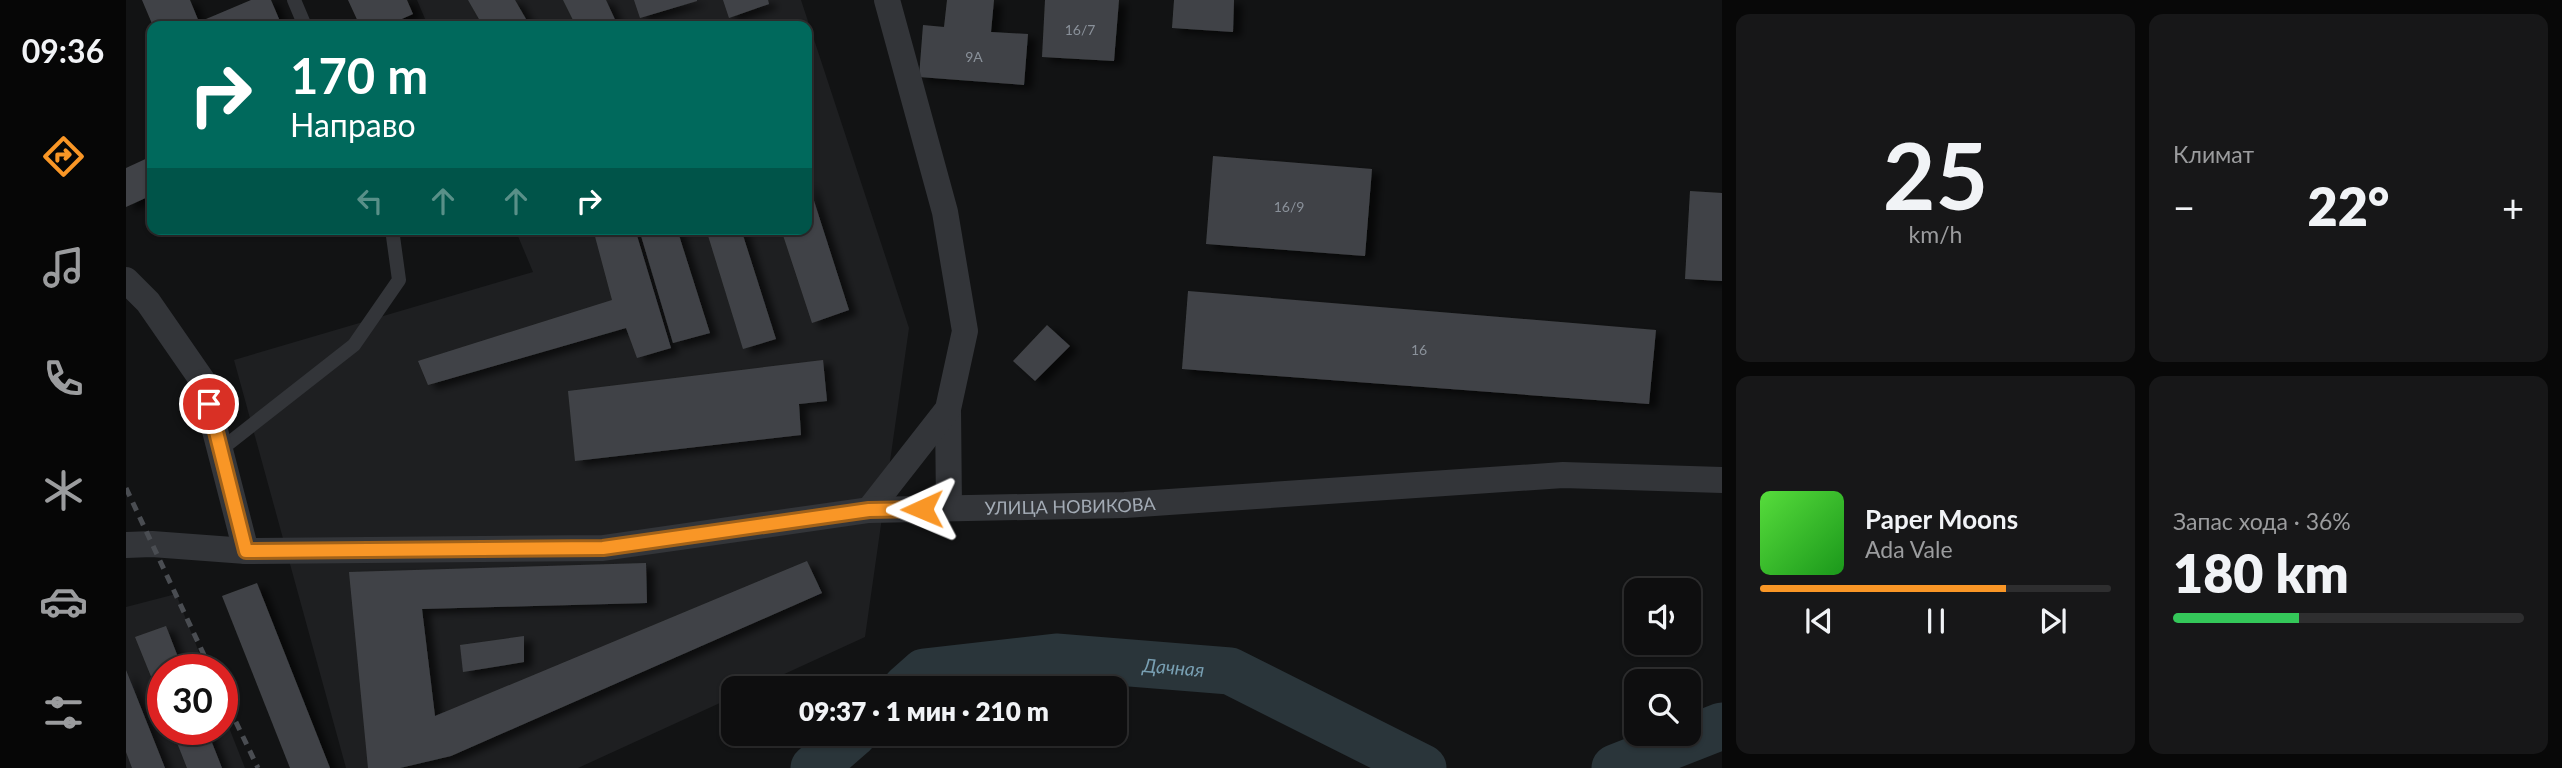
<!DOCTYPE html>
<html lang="ru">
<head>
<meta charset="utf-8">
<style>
  body { margin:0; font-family:Lato,sans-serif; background:#171718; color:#f1f3f6; height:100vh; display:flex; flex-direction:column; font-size:26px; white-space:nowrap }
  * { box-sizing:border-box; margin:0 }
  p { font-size:23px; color:#9b9c9e }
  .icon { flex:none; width:38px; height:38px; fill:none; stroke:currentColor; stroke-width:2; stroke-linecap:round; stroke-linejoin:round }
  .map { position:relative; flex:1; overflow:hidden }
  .panel { display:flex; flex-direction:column; gap:14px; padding:14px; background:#080808; width:840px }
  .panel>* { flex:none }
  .hud { position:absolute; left:21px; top:21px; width:665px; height:214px; border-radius:14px; box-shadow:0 2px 5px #0004,0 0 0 2px #2e2e2f; background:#00695c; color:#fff; overflow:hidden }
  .controls { position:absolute; left:1498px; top:578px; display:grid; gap:14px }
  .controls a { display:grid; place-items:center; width:77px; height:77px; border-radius:14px; background:#0e0e0f; box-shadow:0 2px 5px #0004,0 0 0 2px #2e2e2f; font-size:35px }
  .speed { position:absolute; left:21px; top:654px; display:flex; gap:14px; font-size:35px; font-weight:700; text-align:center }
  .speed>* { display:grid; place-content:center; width:91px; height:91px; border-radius:50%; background:#0e0e0f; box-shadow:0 2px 5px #0004,0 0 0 2px #2e2e2f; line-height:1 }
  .speed .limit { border:10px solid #d22; background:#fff; color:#111 }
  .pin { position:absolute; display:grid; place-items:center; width:60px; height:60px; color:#fff; margin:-30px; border:4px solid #fff; border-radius:50%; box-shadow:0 2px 7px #0007 }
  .me { position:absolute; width:77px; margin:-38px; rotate:269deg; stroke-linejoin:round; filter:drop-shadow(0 0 5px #0008) }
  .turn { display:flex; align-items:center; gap:24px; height:147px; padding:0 28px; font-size:32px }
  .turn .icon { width:91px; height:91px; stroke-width:2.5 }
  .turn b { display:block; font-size:49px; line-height:60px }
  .lanes { display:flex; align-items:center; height:66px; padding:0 28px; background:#0003; justify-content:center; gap:35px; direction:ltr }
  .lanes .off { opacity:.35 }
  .big { font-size:52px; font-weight:800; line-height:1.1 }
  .panel .widget { flex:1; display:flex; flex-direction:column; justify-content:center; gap:10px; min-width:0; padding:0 24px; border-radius:14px; background:#171718 }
  .panel .dial { align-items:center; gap:0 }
  .dial b { font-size:91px; line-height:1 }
  .song { display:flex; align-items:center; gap:21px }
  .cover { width:84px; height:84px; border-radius:10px; background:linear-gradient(135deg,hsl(110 70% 55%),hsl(120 70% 35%)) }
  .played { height:7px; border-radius:4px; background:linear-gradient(90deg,#f99626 70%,#2e2e2f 70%) }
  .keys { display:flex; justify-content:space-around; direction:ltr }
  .heat { display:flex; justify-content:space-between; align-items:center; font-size:38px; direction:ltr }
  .charge { height:10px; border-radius:5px; background:linear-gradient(90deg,#34c759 36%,#2e2e2f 0) }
  .panel .tiles { flex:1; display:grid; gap:14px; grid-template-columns:repeat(2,1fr) }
  .trip { position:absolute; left:595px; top:676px; width:406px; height:70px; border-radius:14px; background:#0e0e0f; box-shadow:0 2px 5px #0004,0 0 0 2px #2e2e2f; font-weight:800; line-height:70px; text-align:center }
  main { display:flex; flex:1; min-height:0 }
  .dock { display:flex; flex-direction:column; width:126px; justify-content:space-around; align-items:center; background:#060606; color:#9b9c9e }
  .dock .icon { width:49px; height:49px }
  .dock .on { color:#f99626 }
  .dock b { font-size:32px; color:#f1f3f6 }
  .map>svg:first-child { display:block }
  .built { fill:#1e1f21 }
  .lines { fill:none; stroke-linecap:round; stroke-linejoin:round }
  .river { stroke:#2a353a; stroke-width:47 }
  .building { fill:#414347; filter:url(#shadow) }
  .lane { stroke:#333539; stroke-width:14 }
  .street { stroke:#333539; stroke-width:26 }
  .rail { stroke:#4a4d52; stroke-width:5; stroke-dasharray:9 7; stroke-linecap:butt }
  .route-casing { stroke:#a26219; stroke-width:18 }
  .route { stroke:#f99626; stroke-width:12 }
  .labels { text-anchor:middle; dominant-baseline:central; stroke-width:7; stroke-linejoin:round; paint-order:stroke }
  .number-label { font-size:14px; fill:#8a919a }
  .street-label { font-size:18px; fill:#a3abb5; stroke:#0d0e0f }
  .water-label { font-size:19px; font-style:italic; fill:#789fb2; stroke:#0d0e0f }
</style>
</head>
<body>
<main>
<nav class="dock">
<b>09:36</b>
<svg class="icon on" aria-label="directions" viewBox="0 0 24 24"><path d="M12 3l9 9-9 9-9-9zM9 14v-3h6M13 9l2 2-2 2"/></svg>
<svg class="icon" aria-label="music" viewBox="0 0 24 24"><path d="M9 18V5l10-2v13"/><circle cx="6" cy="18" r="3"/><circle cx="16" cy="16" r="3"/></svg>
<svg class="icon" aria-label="phone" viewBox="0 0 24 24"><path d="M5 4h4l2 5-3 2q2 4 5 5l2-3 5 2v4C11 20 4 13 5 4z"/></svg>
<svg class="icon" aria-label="climate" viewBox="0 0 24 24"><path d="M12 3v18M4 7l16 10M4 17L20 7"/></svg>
<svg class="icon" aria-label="car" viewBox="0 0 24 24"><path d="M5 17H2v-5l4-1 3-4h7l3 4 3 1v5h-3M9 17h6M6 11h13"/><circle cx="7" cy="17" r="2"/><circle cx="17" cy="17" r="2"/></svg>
<svg class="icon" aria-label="filters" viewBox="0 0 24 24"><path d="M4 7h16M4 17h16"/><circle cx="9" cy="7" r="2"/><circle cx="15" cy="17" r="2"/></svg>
</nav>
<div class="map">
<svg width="1596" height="768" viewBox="0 0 1596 768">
  <defs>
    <filter id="shadow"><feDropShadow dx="8" dy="4.5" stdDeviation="3.5" flood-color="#0009"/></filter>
  </defs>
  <rect width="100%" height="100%" fill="#121314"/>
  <g class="built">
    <path d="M291,0h384l108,328 -44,309 -111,51h-21v9l-155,71h-232l-112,-408 299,-88 -18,-43h292v-203h-379z"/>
    <path d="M50,594l30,76h-43v60h59v-20l23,58h-119v-161z"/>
  </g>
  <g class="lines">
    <g class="river">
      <path id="s1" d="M780,688l18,-16 132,-15 174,14 193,97"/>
      <path d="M688,768l40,-35"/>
      <path d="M1489,768l107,-42"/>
    </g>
  </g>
  <g class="building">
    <path d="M16,0h48l9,22 52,-22h20l11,26h-129z"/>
    <path d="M222,0h59l6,14 -27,12h-26z"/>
    <path d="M342,0h47l15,26h-47z"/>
    <path d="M437,0h43l12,26h-42z"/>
    <path d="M508,0h63v1l-57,17z"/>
    <path d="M597,0h45l1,4 -40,14z"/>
    <path d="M821,0h47l-3,32 37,2 -4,51 -105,-8 4,-52 21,2z"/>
    <path d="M919,0h74l-5,61 -72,-4z"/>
    <path d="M1048,0h60l-1,32 -61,-4z"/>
    <path d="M630,19l2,7h-24z"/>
    <path d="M26,156v39l-26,12v-39z"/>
    <path d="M1087,156l159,13 -7,87 -159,-12z"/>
    <path d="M681,179l42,131 -37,13 -31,-94h26z"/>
    <path d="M1564,191l32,2v88l-37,-2z"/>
    <path d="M467,229h42l36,119 -34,10 -11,-30 -198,57 -10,-24 194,-61z"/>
    <path d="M513,229h38l33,104 -37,10z"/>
    <path d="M580,229h35l35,110 -33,10z"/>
    <path d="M1062,291l468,39 -7,74 -467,-35z"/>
    <path d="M921,325l23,21 -35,35 -22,-20z"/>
    <path d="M697,360l4,41 -28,3 2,31 -226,26 -7,-70z"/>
    <path d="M681,561l15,32 -371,163 -51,12h-32l-19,-196 297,-9 1,40 -225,6 13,107z"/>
    <path d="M131,583l73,185h-40l-68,-172z"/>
    <path d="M40,626l17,44h-20v36l-28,-69z"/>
    <path d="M398,636v26l-61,10 -3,-27z"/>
    <path d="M0,670l39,98h-33l-6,-16z"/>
    <path d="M46,730h35l15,38h-35z"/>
  </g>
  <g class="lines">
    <g class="lane">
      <path d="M168,0l11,26"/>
      <path d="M99,453l-1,-6 130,-102 45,-65 -7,-51"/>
    </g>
    <g class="street">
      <path d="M0,280l22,22 54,78 44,171"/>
      <path d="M822,409l1,99"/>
      <path d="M743,510l79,-101 17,-78 -20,-119 -58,-212"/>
      <path id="s2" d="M0,545l26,-1 94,7 357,-3 266,-38 256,-5 438,-30 159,5"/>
    </g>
    <g class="rail">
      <path d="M0,488l85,182"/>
      <path d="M96,693l36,75"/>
    </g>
  </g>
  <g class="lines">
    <g class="route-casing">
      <path id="route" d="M83,404l37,147 357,-3 266,-38 53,-1"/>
    </g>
    <use href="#route" class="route"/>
  </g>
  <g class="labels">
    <g class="number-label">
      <text x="954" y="29">16/7</text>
      <text x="848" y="56">9А</text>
      <text x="1163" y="206">16/9</text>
      <text x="1293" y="349">16</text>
    </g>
    <g class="street-label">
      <text stroke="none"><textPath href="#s2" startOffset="947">УЛИЦА НОВИКОВА</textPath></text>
    </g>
    <g class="water-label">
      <text stroke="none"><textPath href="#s1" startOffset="275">Дачная</textPath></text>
    </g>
  </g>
</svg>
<div class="controls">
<a><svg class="icon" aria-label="sound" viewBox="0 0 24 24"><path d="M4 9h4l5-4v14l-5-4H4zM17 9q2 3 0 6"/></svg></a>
<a><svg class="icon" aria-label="search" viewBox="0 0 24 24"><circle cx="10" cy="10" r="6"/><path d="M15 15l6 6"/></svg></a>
</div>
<div class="speed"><div class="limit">30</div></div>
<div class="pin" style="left:83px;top:404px;background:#d93025"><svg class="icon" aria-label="arrive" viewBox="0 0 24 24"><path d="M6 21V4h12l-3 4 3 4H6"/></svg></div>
<svg class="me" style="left:796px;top:509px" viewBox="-20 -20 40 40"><path d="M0-17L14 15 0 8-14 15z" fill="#f99626" stroke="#fff" stroke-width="4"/></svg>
<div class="trip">09:37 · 1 мин · 210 m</div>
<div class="hud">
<div class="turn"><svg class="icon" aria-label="right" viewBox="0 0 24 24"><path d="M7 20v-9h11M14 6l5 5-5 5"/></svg><div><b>170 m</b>Направо</div></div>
<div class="lanes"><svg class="icon off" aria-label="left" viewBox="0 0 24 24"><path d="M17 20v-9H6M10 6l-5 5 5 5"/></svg><svg class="icon off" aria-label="ahead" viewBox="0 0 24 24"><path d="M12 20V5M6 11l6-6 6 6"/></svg><svg class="icon off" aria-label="ahead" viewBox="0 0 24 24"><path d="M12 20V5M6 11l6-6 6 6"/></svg><svg class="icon" aria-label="right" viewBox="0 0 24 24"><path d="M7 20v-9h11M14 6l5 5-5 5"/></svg></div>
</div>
</div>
<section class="panel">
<div class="tiles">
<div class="widget dial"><b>25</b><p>km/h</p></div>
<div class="widget"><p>Климат</p>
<div class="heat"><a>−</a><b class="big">22°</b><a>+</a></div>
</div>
<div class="widget">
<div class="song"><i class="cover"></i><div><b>Paper Moons</b><p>Ada Vale</p></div></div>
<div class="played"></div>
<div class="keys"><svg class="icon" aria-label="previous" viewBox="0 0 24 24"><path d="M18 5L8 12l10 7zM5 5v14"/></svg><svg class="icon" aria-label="pause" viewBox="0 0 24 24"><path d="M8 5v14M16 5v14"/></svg><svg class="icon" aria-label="next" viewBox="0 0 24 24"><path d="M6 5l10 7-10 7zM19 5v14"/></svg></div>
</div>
<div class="widget"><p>Запас хода · 36%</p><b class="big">180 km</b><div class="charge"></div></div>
</div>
</section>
</main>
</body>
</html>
